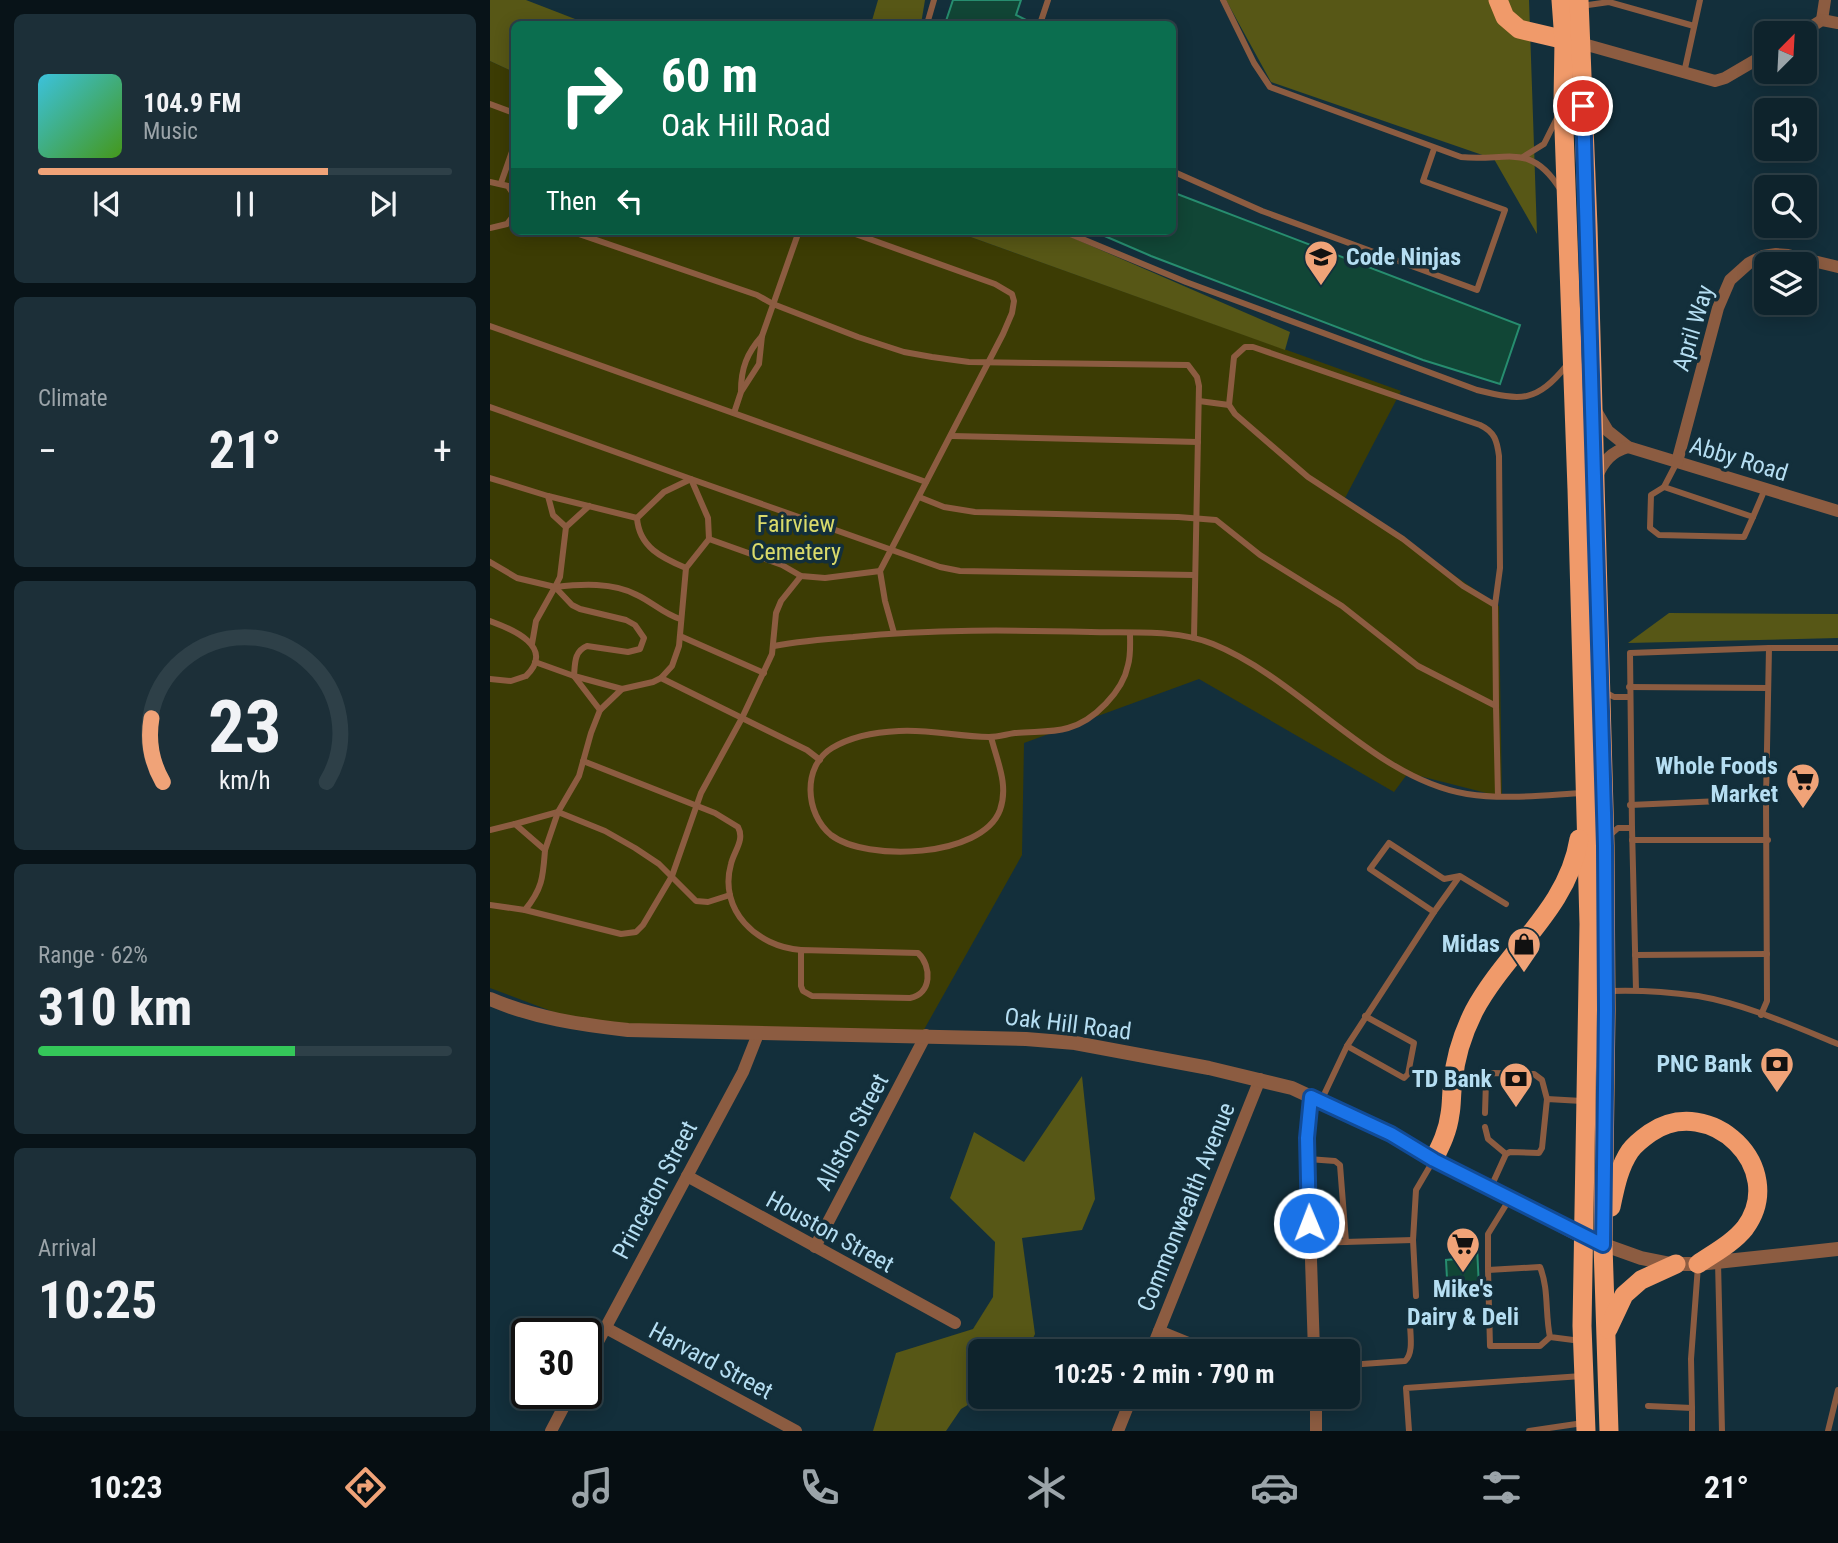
<!DOCTYPE html>
<html lang="en">
<head>
<meta charset="utf-8">
<style>
  body { margin:0; font-family:"Roboto Condensed",sans-serif; background:#1c2f38; color:#f1f3f6; height:100vh; display:flex; flex-direction:column; font-size:26px; white-space:nowrap }
  * { box-sizing:border-box; margin:0 }
  p { font-size:23px; color:#9ba4a9 }
  .icon { flex:none; width:38px; height:38px; fill:none; stroke:currentColor; stroke-width:2; stroke-linecap:round; stroke-linejoin:round }
  .map { position:relative; flex:1; overflow:hidden }
  .sheet { display:flex; flex-direction:column; gap:14px; padding:14px; background:#081318; width:490px }
  .sheet>* { flex:none }
  .guide { position:absolute; left:21px; top:21px; width:665px; height:214px; border-radius:10px; box-shadow:0 4px 18px #0003,0 0 0 2px #2e4048; background:#0b6e4f; color:#fff; overflow:hidden }
  .needle { width:46px; rotate:24deg }
  .tools { position:absolute; left:1264px; top:21px; display:grid; gap:14px }
  .tools a { display:grid; place-items:center; width:63px; height:63px; border-radius:10px; background:#0e232c; box-shadow:0 4px 18px #0003,0 0 0 2px #2e4048; font-size:35px }
  .speed { position:absolute; left:21px; top:1318px; display:flex; gap:14px; font-size:35px; font-weight:700; text-align:center }
  .speed>* { display:grid; place-content:center; width:91px; height:91px; border-radius:50%; background:#0e232c; box-shadow:0 4px 18px #0003,0 0 0 2px #2e4048; line-height:1 }
  .speed .limit { border:4px solid #111; border-radius:10px; background:#fff; color:#111 }
  .pin { position:absolute; display:grid; place-items:center; width:60px; height:60px; color:#fff; margin:-30px; border:4px solid #fff; border-radius:50%; box-shadow:0 2px 7px #0007 }
  .me { position:absolute; width:77px; margin:-38px; rotate:359deg; stroke-linejoin:round; filter:drop-shadow(0 0 5px #0008) }
  .turn { display:flex; align-items:center; gap:24px; height:147px; padding:0 35px; font-size:32px }
  .turn .icon { width:91px; height:91px; stroke-width:2.5 }
  .turn b { display:block; font-size:49px; line-height:60px }
  .then { display:flex; align-items:center; height:66px; padding:0 35px; background:#0003; gap:14px; font-size:26px }
  .big { font-size:52px; font-weight:700; line-height:1.1 }
  .sheet .card { flex:1; display:flex; flex-direction:column; justify-content:center; gap:10px; min-width:0; padding:0 24px; border-radius:10px; background:#1c2f38 }
  .sheet .dial { align-items:center; gap:0 }
  .dial svg { height:182px; overflow:visible; fill:none; stroke:#2e4048; stroke-width:7; stroke-linecap:round; text-anchor:middle }
  .dial text { fill:#f1f3f6; stroke:none }
  .song { display:flex; align-items:center; gap:21px }
  .cover { width:84px; height:84px; border-radius:10px; background:linear-gradient(135deg,hsl(190 70% 55%),hsl(100 70% 35%)) }
  .played { height:7px; border-radius:4px; background:linear-gradient(90deg,#f0a378 70%,#2e4048 70%) }
  .keys { display:flex; justify-content:space-around; direction:ltr }
  .heat { display:flex; justify-content:space-between; align-items:center; font-size:38px; direction:ltr }
  .charge { height:10px; border-radius:5px; background:linear-gradient(90deg,#34c759 62%,#2e4048 0) }
  .trip { position:absolute; left:478px; top:1339px; width:392px; height:70px; border-radius:10px; background:#0e232c; box-shadow:0 4px 18px #0003,0 0 0 2px #2e4048; font-weight:700; line-height:70px; text-align:center }
  .tabs { display:flex; height:112px; justify-content:space-around; align-items:center; background:#060e12; color:#9ba4a9 }
  .tabs .icon { width:49px; height:49px }
  .tabs .on { color:#f0a378 }
  .tabs b { font-size:32px; color:#f1f3f6 }
  main { display:flex; flex:1; min-height:0 }
  .map>svg:first-child { display:block }
  .green { fill:#3c3c04 }
  .forest { fill:#575716 }
  .building { fill:#114636; stroke:#278d6f; stroke-width:2 }
  .lines { fill:none; stroke-linecap:round; stroke-linejoin:round }
  .service { stroke:#8c5c41; stroke-width:6 }
  .minor { stroke:#8c5c41; stroke-width:12 }
  .tertiary { stroke:#8c5c41; stroke-width:14 }
  .trunk { stroke:#f09a6a; stroke-width:19 }
  .route-casing { stroke:#114b97; stroke-width:18 }
  .route { stroke:#1a73e8; stroke-width:12 }
  .labels { text-anchor:middle; dominant-baseline:central; stroke-width:7; stroke-linejoin:round; paint-order:stroke }
  .poi-label { font-size:24px; font-weight:bold; fill:#b5def2; stroke:#132f3b; text-anchor:end }
  .street-label { font-size:24px; fill:#b5def2; stroke:#132f3b }
  .park-label { font-size:24px; fill:#d9da6a; stroke:#132f3b }
</style>
</head>
<body>
<main>
<section class="sheet">
<div class="card">
<div class="song"><i class="cover"></i><div><b>104.9 FM</b><p>Music</p></div></div>
<div class="played"></div>
<div class="keys"><svg class="icon" aria-label="previous" viewBox="0 0 24 24"><path d="M18 5L8 12l10 7zM5 5v14"/></svg><svg class="icon" aria-label="pause" viewBox="0 0 24 24"><path d="M8 5v14M16 5v14"/></svg><svg class="icon" aria-label="next" viewBox="0 0 24 24"><path d="M6 5l10 7-10 7zM19 5v14"/></svg></div>
</div>
<div class="card"><p>Climate</p>
<div class="heat"><a>−</a><b class="big">21°</b><a>+</a></div>
</div>
<div class="card dial"><svg viewBox="0 0 100 80">
<path d="M14 69A42 42 0 1 1 86 69"/>
<path d="M14 69A42 42 0 0 1 9 41" stroke="#f0a378"/>
<text x="50" y="56" font-size="32" font-weight="700">23</text>
<text x="50" y="72" font-size="11">km/h</text>
</svg></div>
<div class="card"><p>Range · 62%</p><b class="big">310 km</b><div class="charge"></div></div>
<div class="card"><p>Arrival</p><b class="big">10:25</b></div>
</section>
<div class="map">
<svg width="1348" height="1431" viewBox="0 0 1348 1431">
  <rect width="100%" height="100%" fill="#132f3b"/>
  <path class="green" d="M0,61l24,11v159h440l447,160 -57,109 155,106 3,191 -94,-24 -14,19 -195,-113 -175,64 -2,112 -101,180 -325,-7 -106,-40z"/>
  <g class="forest">
    <path d="M0,0h36l62,24h-74v48l-24,-11z"/>
    <path d="M388,0h47l-4,24h-50z"/>
    <path d="M736,0h303l8,234 -43,-75 -223,-77z"/>
    <path d="M464,231h103l233,101 -5,18z"/>
    <path d="M1179,613l169,1v24l-210,5z"/>
    <path d="M592,1076l13,123 -13,31 -60,8 13,96 -8,17h-47l1,46 -20,12 -15,22h-73l23,-78 77,-24 20,-32 2,-55 -45,-44 24,-66 50,30z"/>
  </g>
  <g class="building">
    <path d="M463,0h68l-5,15 18,9h-89z"/>
    <path d="M682,192l348,133 -20,59 -77,-24 -272,-104 -58,-25h79z"/>
    <path d="M965,1247h22l2,40 -21,1v9h-10l-2,-37 10,-1z"/>
  </g>
  <g class="lines">
    <g class="service">
      <path d="M733,0l31,63 16,24 191,70c45,5 69,-16 99,32"/>
      <path d="M1091,6l28,-4 85,24"/>
      <path d="M437,24l7,-24"/>
      <path d="M550,24l8,-24"/>
      <path d="M1194,73l16,-73"/>
      <path d="M0,104l24,9"/>
      <path d="M1033,157l21,-13 12,-24"/>
      <path d="M682,171l90,40 215,79 28,-80 -82,-29 11,-32"/>
      <path d="M0,182l18,4 6,9"/>
      <path d="M11,183l13,-37"/>
      <path d="M0,228l17,-4 7,-9"/>
      <path d="M80,231l187,64 16,9 85,33 46,15 28,5 37,5 219,3 9,12 2,9 -5,252"/>
      <path d="M357,231l148,53 17,10 2,7 -2,12 -9,21 -123,237 5,30 9,32"/>
      <path d="M573,231l123,51 291,108c45,11 59,13 90,-25"/>
      <path d="M0,326l436,156"/>
      <path d="M251,391c0,-23 6,-38 21,-55"/>
      <path d="M709,401l30,4"/>
      <path d="M0,407l201,72 17,39 1,21 -23,29 -7,78 -7,20 -11,12"/>
      <path d="M244,413l7,-21 18,-28 3,-28 37,-105"/>
      <path d="M462,436l246,6"/>
      <path d="M1187,462l-13,25 89,30 12,-28"/>
      <path d="M0,478l58,18 89,22"/>
      <path d="M1174,487l-13,8 -1,33 9,7 85,2 9,-20"/>
      <path d="M58,496l5,19 13,12"/>
      <path d="M429,497l25,10 31,5 203,5 38,3 44,35 82,51 76,60 78,40 2,90"/>
      <path d="M219,539l73,26 19,11 24,2 55,-7"/>
      <path d="M0,562l27,16 38,9 17,18 8,4 46,11 9,5 9,13 -4,11 -12,3 -41,-6c-13,5 -12,18 -13,30l48,13"/>
      <path d="M196,568c-24,-10 -47,-21 -49,-50l27,-26 27,-13 249,88 20,4 234,4"/>
      <path d="M65,587l5,-10 6,-50 23,-21"/>
      <path d="M1005,605l5,-37 -1,-112c-2,-15 -4,-24 -19,-31l-227,-78h-8l-11,10 -5,48 6,9 73,63 95,62 60,47 32,19 1,101"/>
      <path d="M0,621c22,8 66,26 36,55l-15,5 -21,-2"/>
      <path d="M190,636l84,37"/>
      <path d="M42,644l4,-23 19,-34c26,-3 58,-5 82,8 15,7 27,19 43,24"/>
      <path d="M284,646c26,-5 52,-7 79,-9 79,-8 159,-7 238,-5 39,1 85,-3 122,12 89,36 161,135 254,150 38,6 78,1 117,-1"/>
      <path d="M45,662l39,14 26,34"/>
      <path d="M1139,687l139,1"/>
      <path d="M1115,692l9,5h16"/>
      <path d="M501,737c6,24 18,48 9,73 -18,48 -134,52 -169,25 -26,-21 -29,-69 1,-87 20,-12 45,-16 67,-17 30,-2 60,6 90,6 9,0 18,-3 26,-4 18,-2 36,0 53,-5 26,-7 55,-37 60,-63 3,-10 2,-22 2,-32"/>
      <path d="M93,761l132,52 23,14c7,13 -4,24 -7,37 -13,46 26,83 70,86"/>
      <path d="M1140,805l136,-6"/>
      <path d="M25,824l43,-12 47,19 30,17 24,16 37,37 12,1 22,-7"/>
      <path d="M1142,828l-2,-175 139,-5h69"/>
      <path d="M0,830l25,-6 30,26c-2,26 -2,38 -20,60l-35,-5"/>
      <path d="M1120,835l8,-7h14l4,162"/>
      <path d="M1142,840h136"/>
      <path d="M55,850l13,-38 21,-36 12,-43 9,-23 22,-21 31,-7 8,-4 146,72 13,10"/>
      <path d="M35,910l96,24 15,-2 7,-7 29,-49 29,-83 41,-75 30,-64 4,-41 5,-12 20,-25"/>
      <path d="M944,912l25,-35"/>
      <path d="M311,950l117,3c14,13 14,41 -8,45l-98,-2 -9,-5 -2,-5z"/>
      <path d="M1145,955l132,-1"/>
      <path d="M1120,991c29,-1 59,1 88,5 47,8 96,30 140,48"/>
      <path d="M1271,1015l6,-14 -1,-202 3,-151"/>
      <path d="M857,1046l57,32 4,-4 6,-31 -49,-27"/>
      <path d="M831,1101l26,-55 87,-134 -64,-43 19,-26 55,36 16,-3 46,28"/>
      <path d="M995,1113l1,-32 7,-8 41,1 8,6 5,19"/>
      <path d="M995,1127l3,12 18,15 4,-2 29,1 3,-5 5,-49 35,2"/>
      <path d="M818,1159l27,2 5,4 6,77"/>
      <path d="M1001,1187l15,-33"/>
      <path d="M1019,1200l-21,34v36l52,-3c9,22 5,47 10,70l31,4"/>
      <path d="M820,1243l103,-3"/>
      <path d="M1228,1262l4,169"/>
      <path d="M998,1270l2,76h50l10,-9"/>
      <path d="M926,1296l-3,-56 3,-50 17,-29"/>
      <path d="M858,1365l57,-4c9,-8 5,-27 5,-38"/>
      <path d="M1158,1406l44,2v23"/>
      <path d="M1202,1408l-1,-49 7,-93"/>
      <path d="M919,1431l-3,-43 176,-12"/>
      <path d="M1039,1431l54,-8"/>
      <path d="M1338,1431l10,-41"/>
    </g>
    <g class="minor">
      <path d="M1332,20l3,-20"/>
      <path d="M1311,33l21,-13 16,3"/>
      <path d="M1090,43l135,38 10,-3 41,-24"/>
      <path d="M1105,409l13,22 20,16 210,64"/>
      <path d="M1187,462l41,-154 12,-28 19,-17 14,-7 13,-2 12,1 50,12"/>
      <path d="M1107,476c7,-15 14,-24 31,-29"/>
      <path d="M822,1097l-5,41 7,213"/>
      <path d="M197,1176l268,147"/>
      <path d="M325,1247l111,-212"/>
      <path d="M116,1328l190,103"/>
      <path d="M669,1331l49,20"/>
      <path d="M661,1351l109,-272"/>
      <path d="M96,1364l157,-292 15,-38"/>
      <path d="M826,1396v35"/>
      <path d="M61,1431l20,-38"/>
      <path d="M628,1431l14,-35"/>
    </g>
    <path class="tertiary" d="M0,999c44,19 92,26 138,31l398,9 49,4 134,25 83,20 99,46 43,25 151,79 56,20 30,6h27l140,-15"/>
    <g class="trunk">
      <path d="M1008,0l7,17 14,12 55,13"/>
      <path d="M1071,0l3,41 -1,61 14,387 12,435 -7,402 4,105"/>
      <path d="M1089,0l9,227 17,619 1,164 -3,235 6,186"/>
      <path d="M944,1159c7,-14 14,-28 16,-45 2,-10 1,-21 3,-32 2,-24 10,-49 21,-71 32,-60 94,-102 105,-172"/>
      <path d="M1121,1207c4,-19 8,-40 19,-56 5,-7 13,-13 20,-18 60,-41 139,35 95,95 -12,15 -31,25 -47,36"/>
      <path d="M1118,1329l16,-34 17,-15 35,-16"/>
    </g>
  </g>
  <g class="lines">
    <g class="route-casing">
      <path id="route" d="M819,1223l-2,-85 4,-41 80,37 43,26 169,85 3,-235 -1,-164 -22,-740"/>
    </g>
    <use href="#route" class="route"/>
  </g>
  <defs>
    <g id="school-pin" transform="scale(1.75)"><path d="M0 17L-7.5 6A9.5 9.5 0 1 1 7.5 6Z" fill="#f0a378" stroke="#132f3b"/><path d="M0-5L7-2L0 1L-7-2ZM-4 1L0 2.5L4 1V4Q0 6-4 4Z" fill="#111"/></g>
    <g id="supermarket-pin" transform="scale(1.75)"><path d="M0 17L-7.5 6A9.5 9.5 0 1 1 7.5 6Z" fill="#f0a378" stroke="#132f3b"/><path d="M-6-5.5h2.5l.6 2H6L4.5 2H-2.5L-4.4-4H-6ZM-1.5 3.2a1.3 1.3 0 1 0 .1 0ZM3 3.2a1.3 1.3 0 1 0 .1 0Z" fill="#111"/></g>
    <g id="shop-pin" transform="scale(1.75)"><path d="M0 17L-7.5 6A9.5 9.5 0 1 1 7.5 6Z" fill="#f0a378" stroke="#132f3b"/><path d="M-5-2.5h2.3a2.7 3.5 0 0 1 5.4 0H5L5.5 6h-11ZM-1.5-2.5h3a1.5 2.3 0 0 0-3 0Z" fill="#111"/></g>
    <g id="bank-pin" transform="scale(1.75)"><path d="M0 17L-7.5 6A9.5 9.5 0 1 1 7.5 6Z" fill="#f0a378" stroke="#132f3b"/><path d="M-6-4H6V4H-6ZM0-2.3a2.3 2.3 0 1 0 0 4.6a2.3 2.3 0 1 0 0-4.6Z" fill="#111"/></g>
  </defs>
  <g fill-rule="evenodd">
    <use href="#school-pin" x="831" y="257"/>
    <use href="#supermarket-pin" x="1313" y="780"/>
    <use href="#shop-pin" x="1034" y="944"/>
    <use href="#bank-pin" x="1287" y="1064"/>
    <use href="#bank-pin" x="1026" y="1079"/>
    <use href="#supermarket-pin" x="973" y="1244"/>
  </g>
  <g class="labels">
    <g class="poi-label">
      <text x="856" y="257" text-anchor="start">Code Ninjas</text>
      <text x="1288" y="766">Whole Foods<tspan x="1288" dy="28">Market</tspan></text>
      <text x="1010" y="944">Midas</text>
      <text x="1262" y="1064">PNC Bank</text>
      <text x="1002" y="1079">TD Bank</text>
      <text x="973" y="1289" text-anchor="middle">Mike's<tspan x="973" dy="28">Dairy &amp; Deli</tspan></text>
    </g>
    <g class="street-label">
      <text transform="translate(1203 328) rotate(-73)">April Way</text>
      <text transform="translate(1249 459) rotate(17)">Abby Road</text>
      <text transform="translate(578 1024) rotate(7)">Oak Hill Road</text>
      <text transform="translate(362 1132) rotate(-62)">Allston Street</text>
      <text transform="translate(165 1190) rotate(-62)">Princeton Street</text>
      <text transform="translate(696 1207) rotate(-68)">Commonwealth Avenue</text>
      <text transform="translate(340 1232) rotate(29)">Houston Street</text>
      <text transform="translate(221 1361) rotate(28)">Harvard Street</text>
    </g>
    <g class="park-label">
      <text x="306" y="524">Fairview<tspan x="306" dy="28">Cemetery</tspan></text>
    </g>
  </g>
</svg>
<div class="tools">
<a><svg class="needle" viewBox="-14 -14 28 28"><path d="M0-13l5 13h-10z" fill="#e53935"/><path d="M0 13l5-13h-10z" fill="#9ba4a9"/></svg></a>
<a><svg class="icon" aria-label="sound" viewBox="0 0 24 24"><path d="M4 9h4l5-4v14l-5-4H4zM17 9q2 3 0 6"/></svg></a>
<a><svg class="icon" aria-label="search" viewBox="0 0 24 24"><circle cx="10" cy="10" r="6"/><path d="M15 15l6 6"/></svg></a>
<a><svg class="icon" aria-label="layers" viewBox="0 0 24 24"><path d="M12 4l9 5-9 5-9-5zM3 14l9 5 9-5"/></svg></a>
</div>
<div class="speed"><div class="limit">30</div></div>
<div class="pin" style="left:1093px;top:106px;background:#d93025"><svg class="icon" aria-label="arrive" viewBox="0 0 24 24"><path d="M6 21V4h12l-3 4 3 4H6"/></svg></div>
<svg class="me" style="left:819px;top:1223px" viewBox="-20 -20 40 40"><circle r="17" fill="#1a73e8" stroke="#fff" stroke-width="3"/><path d="M0-11L8 9 0 5-8 9z" fill="#fff"/></svg>
<div class="trip">10:25 · 2 min · 790 m</div>
<div class="guide">
<div class="turn"><svg class="icon" aria-label="right" viewBox="0 0 24 24"><path d="M7 20v-9h11M14 6l5 5-5 5"/></svg><div><b>60 m</b>Oak Hill Road</div></div>
<div class="then">Then<svg class="icon" aria-label="left" viewBox="0 0 24 24"><path d="M17 20v-9H6M10 6l-5 5 5 5"/></svg></div>
</div>
</div>
</main>
<nav class="tabs">
<b>10:23</b>
<svg class="icon on" aria-label="directions" viewBox="0 0 24 24"><path d="M12 3l9 9-9 9-9-9zM9 14v-3h6M13 9l2 2-2 2"/></svg>
<svg class="icon" aria-label="music" viewBox="0 0 24 24"><path d="M9 18V5l10-2v13"/><circle cx="6" cy="18" r="3"/><circle cx="16" cy="16" r="3"/></svg>
<svg class="icon" aria-label="phone" viewBox="0 0 24 24"><path d="M5 4h4l2 5-3 2q2 4 5 5l2-3 5 2v4C11 20 4 13 5 4z"/></svg>
<svg class="icon" aria-label="climate" viewBox="0 0 24 24"><path d="M12 3v18M4 7l16 10M4 17L20 7"/></svg>
<svg class="icon" aria-label="car" viewBox="0 0 24 24"><path d="M5 17H2v-5l4-1 3-4h7l3 4 3 1v5h-3M9 17h6M6 11h13"/><circle cx="7" cy="17" r="2"/><circle cx="17" cy="17" r="2"/></svg>
<svg class="icon" aria-label="filters" viewBox="0 0 24 24"><path d="M4 7h16M4 17h16"/><circle cx="9" cy="7" r="2"/><circle cx="15" cy="17" r="2"/></svg>
<b>21°</b>
</nav>
</body>
</html>
